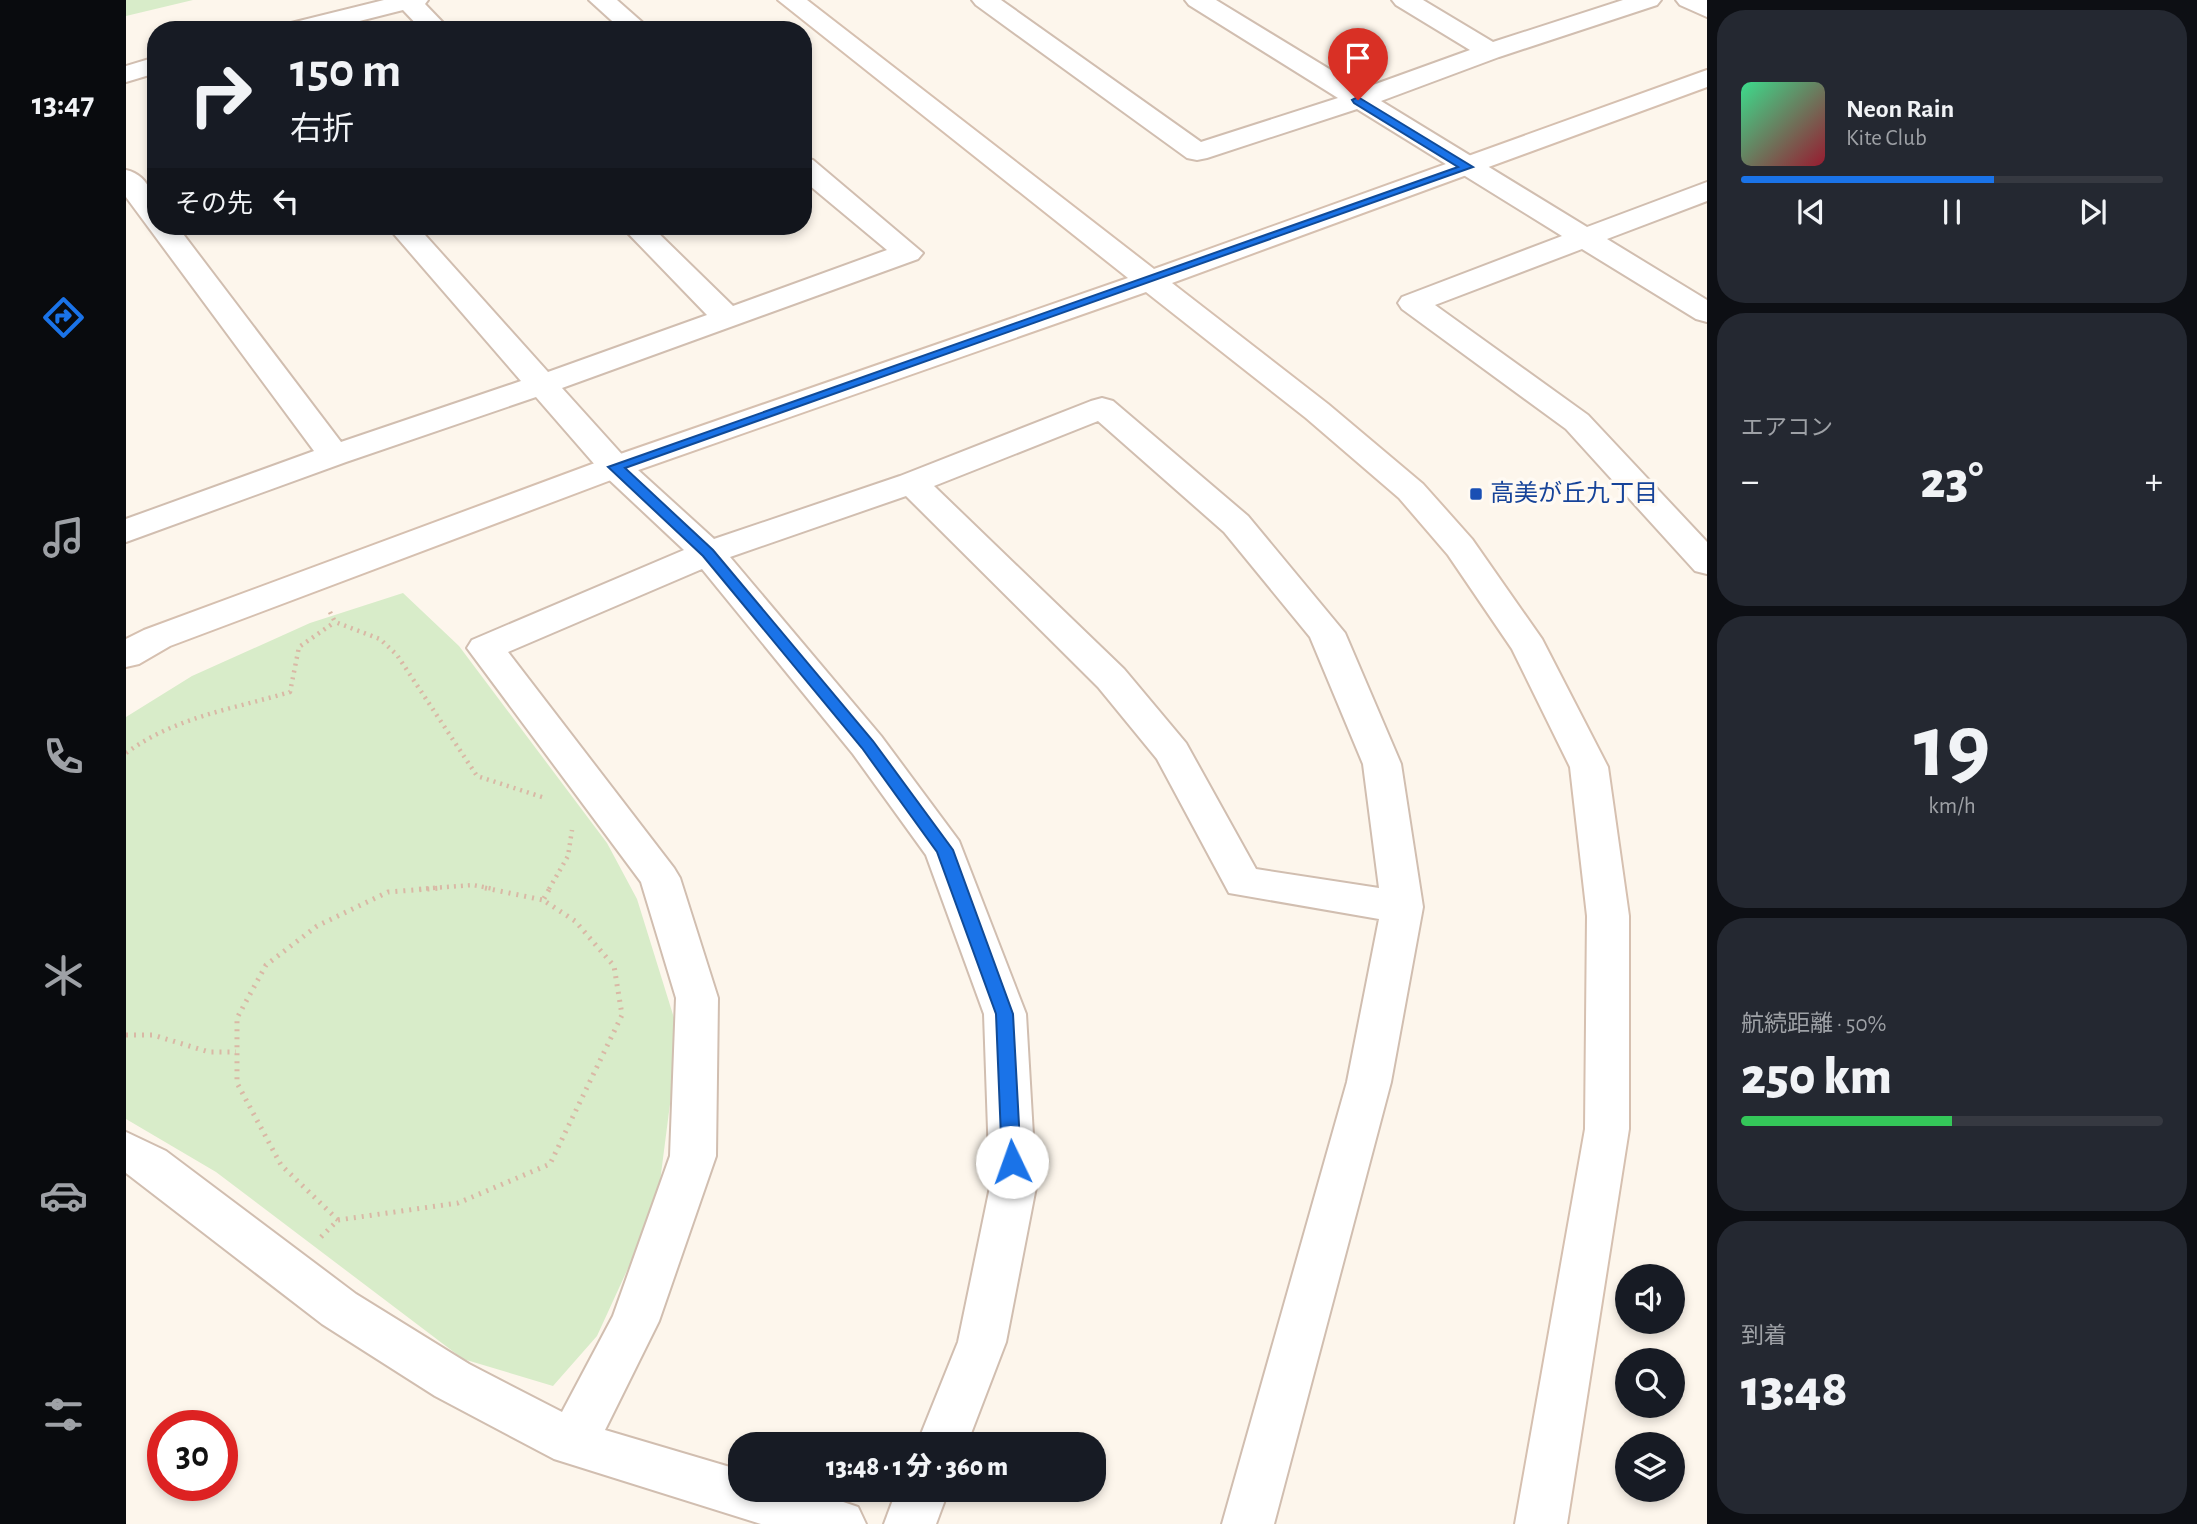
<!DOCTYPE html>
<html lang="ja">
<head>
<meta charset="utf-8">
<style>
  body { margin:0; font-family:"Alegreya Sans","Noto Sans JP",sans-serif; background:#242831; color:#f1f3f6; height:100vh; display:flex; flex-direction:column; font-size:26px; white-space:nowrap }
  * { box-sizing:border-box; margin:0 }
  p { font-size:23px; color:#9ea1a6 }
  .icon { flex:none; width:38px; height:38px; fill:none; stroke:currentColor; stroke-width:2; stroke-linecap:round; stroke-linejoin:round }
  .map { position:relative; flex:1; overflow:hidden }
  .panel { display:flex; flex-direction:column; gap:10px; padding:10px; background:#0d0f14; width:490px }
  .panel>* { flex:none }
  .top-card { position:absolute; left:21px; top:21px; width:665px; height:214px; border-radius:28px; box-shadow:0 4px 10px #0003; background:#171b24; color:#f1f3f6; overflow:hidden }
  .buttons { position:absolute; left:1489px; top:1264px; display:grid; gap:14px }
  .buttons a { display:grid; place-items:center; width:70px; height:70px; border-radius:50%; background:#171b24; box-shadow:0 4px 10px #0003; font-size:35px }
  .speed { position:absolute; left:21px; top:1410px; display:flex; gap:14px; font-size:35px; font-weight:700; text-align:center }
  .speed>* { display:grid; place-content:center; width:91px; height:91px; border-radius:50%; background:#171b24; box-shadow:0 4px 10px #0003; line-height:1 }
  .speed .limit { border:10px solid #d22; background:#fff; color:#111 }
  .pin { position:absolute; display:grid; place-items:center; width:60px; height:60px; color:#fff; margin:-72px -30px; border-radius:50% 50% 50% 0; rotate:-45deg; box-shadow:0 0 7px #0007 }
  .pin .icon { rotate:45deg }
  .me { position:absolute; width:77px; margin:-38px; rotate:357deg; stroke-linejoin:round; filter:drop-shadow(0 0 5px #0008) }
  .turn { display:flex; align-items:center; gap:24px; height:147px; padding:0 28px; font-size:32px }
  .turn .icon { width:91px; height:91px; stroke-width:2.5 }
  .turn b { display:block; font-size:49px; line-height:60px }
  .then { display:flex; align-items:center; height:66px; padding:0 28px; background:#0003; gap:14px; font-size:26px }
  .big { font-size:52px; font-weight:800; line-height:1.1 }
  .panel .tile { flex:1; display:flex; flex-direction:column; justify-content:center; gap:10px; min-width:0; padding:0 24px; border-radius:28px; background:#242831 }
  .panel .dial { align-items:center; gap:0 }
  .dial b { font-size:91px; line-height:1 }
  .song { display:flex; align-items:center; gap:21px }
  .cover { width:84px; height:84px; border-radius:10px; background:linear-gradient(135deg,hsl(150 70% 55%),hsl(350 70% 35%)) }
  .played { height:7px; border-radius:4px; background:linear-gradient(90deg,#1a73e8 60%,#363941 60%) }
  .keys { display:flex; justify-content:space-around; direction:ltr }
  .heat { display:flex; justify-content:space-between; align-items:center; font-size:38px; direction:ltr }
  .charge { height:10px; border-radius:5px; background:linear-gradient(90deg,#34c759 50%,#363941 0) }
  .trip { position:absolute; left:602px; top:1432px; width:378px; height:70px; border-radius:28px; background:#171b24; box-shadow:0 4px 10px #0003; font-weight:800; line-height:70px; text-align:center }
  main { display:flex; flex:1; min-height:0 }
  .tabs { display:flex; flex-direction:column; width:126px; justify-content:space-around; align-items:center; background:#090b0e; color:#9ea1a6 }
  .tabs .icon { width:49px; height:49px }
  .tabs .active { color:#1a73e8 }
  .tabs b { font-size:32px; color:#f1f3f6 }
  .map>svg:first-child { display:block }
  .green { fill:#d8ecc9 }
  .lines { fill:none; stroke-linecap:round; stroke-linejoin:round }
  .street-casing { stroke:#d1beb0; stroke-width:4 }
  .secondary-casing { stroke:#d6c0b0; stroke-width:4 }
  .path-far1 { stroke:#d9b8a5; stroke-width:4.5; stroke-dasharray:2 5; stroke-linecap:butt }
  .path { stroke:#d9b8a5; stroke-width:5; stroke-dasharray:2 6; stroke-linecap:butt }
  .street { fill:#fff; fill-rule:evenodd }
  .secondary { fill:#fff; fill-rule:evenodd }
  .route { fill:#1a73e8; stroke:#114b97; stroke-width:2 }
  .transit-dot { fill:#1a4fb4; stroke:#fffaf3; stroke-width:2.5 }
  .labels { text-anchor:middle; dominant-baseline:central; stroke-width:7; stroke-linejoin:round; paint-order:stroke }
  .transit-label { font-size:24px; fill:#164399; stroke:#fffaf3; text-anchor:start }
</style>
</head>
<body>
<main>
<nav class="tabs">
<b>13:47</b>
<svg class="icon active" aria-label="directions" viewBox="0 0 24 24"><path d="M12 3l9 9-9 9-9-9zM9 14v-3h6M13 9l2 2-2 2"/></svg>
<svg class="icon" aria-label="music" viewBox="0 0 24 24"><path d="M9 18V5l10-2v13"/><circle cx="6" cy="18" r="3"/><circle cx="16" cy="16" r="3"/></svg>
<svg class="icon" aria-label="phone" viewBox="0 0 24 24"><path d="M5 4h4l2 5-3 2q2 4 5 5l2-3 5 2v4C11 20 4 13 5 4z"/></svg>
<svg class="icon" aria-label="climate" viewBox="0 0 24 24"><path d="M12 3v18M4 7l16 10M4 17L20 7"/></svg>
<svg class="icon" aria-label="car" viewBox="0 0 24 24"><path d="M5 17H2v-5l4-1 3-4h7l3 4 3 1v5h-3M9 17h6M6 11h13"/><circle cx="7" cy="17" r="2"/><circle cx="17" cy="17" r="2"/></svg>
<svg class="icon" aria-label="filters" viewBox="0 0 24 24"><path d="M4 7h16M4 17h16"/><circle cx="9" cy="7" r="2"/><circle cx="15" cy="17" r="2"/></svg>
</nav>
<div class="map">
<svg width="1581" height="1524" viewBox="0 0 1581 1524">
  <rect width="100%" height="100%" fill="#fdf6ec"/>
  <g class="green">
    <path d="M0,0h67l-67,16z"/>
    <path d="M277,593l56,53 148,197 30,56 42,135 -22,171 -60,131 -44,50 -90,-27 -247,-187 -90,-53v-402l66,-41 118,-53z"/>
  </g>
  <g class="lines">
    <g class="street-casing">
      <g id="street">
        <path d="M258,0h44l-3,4 25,26h-28l-19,-20 -79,20h-45l4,-5z"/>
        <path d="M463,0h28l34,30h-29z"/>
        <path d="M846,0h29l200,142 137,-44 -149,-93 -4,-5h31l146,89 108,-39 -74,-45 -4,-5h31l70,42 130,-42h38l-4,5 -158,52 -118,44 206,126 120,-45v19l-100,38 100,61v22l-11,-3 -114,-70 -147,56 153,110 119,127v32l-12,-3 -129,-142 -164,-120 -4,-6 4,-6 160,-61 -205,-127 -150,49 -10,2 -10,-2 -211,-153z"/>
        <path d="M1550,0h31v17l-27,-12z"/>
        <path d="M30,57v16l-30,9v-16z"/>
        <path d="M677,158l10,2 110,93 -5,6 -356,129 65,72 87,79 186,-63 191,-75 11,-3 11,3 135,115 97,117 56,131 22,143 -32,175 -117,442h-52l125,-442 32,-163 -150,-26 -72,-134 -59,-72 -192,-191 -176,61 151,179 78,105 67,173 10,173 -30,155 -39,102h-50l41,-102 32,-155 -6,-173 -58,-159 -73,-101 -151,-185 -194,83 166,216 6,10 38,120 -2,158 -57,165 -54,109 135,40v19h65l53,18 8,17h-105l-207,-65 -119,-63 -113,-72 -196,-151v-41l40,19 190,143 113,70 93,48 51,-96 57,-160 6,-158 -35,-116 -174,-234 5,-8 212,-90 -81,-76 -67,-77 -190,65 -220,80v-23l188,-68 -188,-254v-27c26,6 30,33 30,56h21l164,216 180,-61 -134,-155h30l131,146 159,-57 -86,-89h30l82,80 154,-56 -84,-70zM972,421l126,111 86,105 53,127 16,124 -123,-19 -70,-126 -62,-74 -190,-183z"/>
        <path d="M771,1489h52l-13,35h-52z"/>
      </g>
    </g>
    <g class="secondary-casing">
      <path id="secondary" d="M652,0h29l347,269 553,-199v17l-535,196 156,121 95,80 49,55 70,100 66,128 21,149v213l-62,395h-52l70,-395 2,-213 -17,-149 -58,-118 -64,-94 -49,-57 -93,-80 -160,-126 -519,182 -457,172 -31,18 -13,3v-28l18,-9 459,-170 525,-182z"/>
    </g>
    <g class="path-far1">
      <path d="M204,612l5,10 45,17 17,16 80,121 68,22"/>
      <path d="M0,753c49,-36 107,-44 164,-61l9,-45 36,-25"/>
      <path d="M293,889l54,-4 21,4"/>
      <path d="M423,889l19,-33 4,-26"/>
    </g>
    <g class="path">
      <path d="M359,888l58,12"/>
      <path d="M0,1035h27l56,17h27"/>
      <path d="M212,1220l-57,-55 -44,-82v-65l29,-53 51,-39 71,-34 53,-4"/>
      <path d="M195,1237l17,-17 120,-17 92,-39 72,-149 -8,-49 -39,-45 -32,-21 7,-12"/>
    </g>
    <use href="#street" class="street"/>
    <use href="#secondary" class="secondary"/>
  </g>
  <path class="route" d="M1232,97l115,70 -848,301 88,82 160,191 80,109 60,164 8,148 -3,6 -6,2 -7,-2 -3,-6 -6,-148 -59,-162 -75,-104 -159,-192 -95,-89 850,-300 -104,-64 -2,-3z"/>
  <rect class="transit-dot" x="1343" y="487" width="14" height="14" rx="3.5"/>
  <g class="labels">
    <g class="transit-label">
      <text x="1364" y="494">高美が丘九丁目</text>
    </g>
  </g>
</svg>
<div class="buttons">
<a><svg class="icon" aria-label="sound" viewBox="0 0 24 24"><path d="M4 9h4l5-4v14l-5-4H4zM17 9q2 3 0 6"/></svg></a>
<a><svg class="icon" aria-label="search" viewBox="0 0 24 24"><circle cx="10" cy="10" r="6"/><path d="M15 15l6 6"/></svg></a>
<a><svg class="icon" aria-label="layers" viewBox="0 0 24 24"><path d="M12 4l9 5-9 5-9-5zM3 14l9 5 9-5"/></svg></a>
</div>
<div class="speed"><div class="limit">30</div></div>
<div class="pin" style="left:1232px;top:100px;background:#d93025"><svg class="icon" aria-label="arrive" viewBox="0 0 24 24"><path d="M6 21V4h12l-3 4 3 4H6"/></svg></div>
<svg class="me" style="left:886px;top:1162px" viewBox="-20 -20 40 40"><circle r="19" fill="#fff"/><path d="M0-13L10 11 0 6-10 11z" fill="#1a73e8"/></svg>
<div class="trip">13:48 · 1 分 · 360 m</div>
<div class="top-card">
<div class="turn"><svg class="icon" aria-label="right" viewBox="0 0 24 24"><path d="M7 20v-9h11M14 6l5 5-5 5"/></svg><div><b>150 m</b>右折</div></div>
<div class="then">その先<svg class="icon" aria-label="left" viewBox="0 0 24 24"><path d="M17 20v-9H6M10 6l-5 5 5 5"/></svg></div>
</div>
</div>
<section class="panel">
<div class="tile">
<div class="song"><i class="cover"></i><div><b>Neon Rain</b><p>Kite Club</p></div></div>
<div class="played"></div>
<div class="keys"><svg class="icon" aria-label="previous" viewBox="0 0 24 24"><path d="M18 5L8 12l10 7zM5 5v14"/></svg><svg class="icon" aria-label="pause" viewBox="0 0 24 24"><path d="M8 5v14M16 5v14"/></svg><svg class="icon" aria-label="next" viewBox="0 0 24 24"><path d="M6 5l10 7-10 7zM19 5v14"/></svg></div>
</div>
<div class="tile"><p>エアコン</p>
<div class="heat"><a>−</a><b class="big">23°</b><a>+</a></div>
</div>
<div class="tile dial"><b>19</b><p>km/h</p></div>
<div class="tile"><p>航続距離 · 50%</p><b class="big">250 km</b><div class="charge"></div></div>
<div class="tile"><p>到着</p><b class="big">13:48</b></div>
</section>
</main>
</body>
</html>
